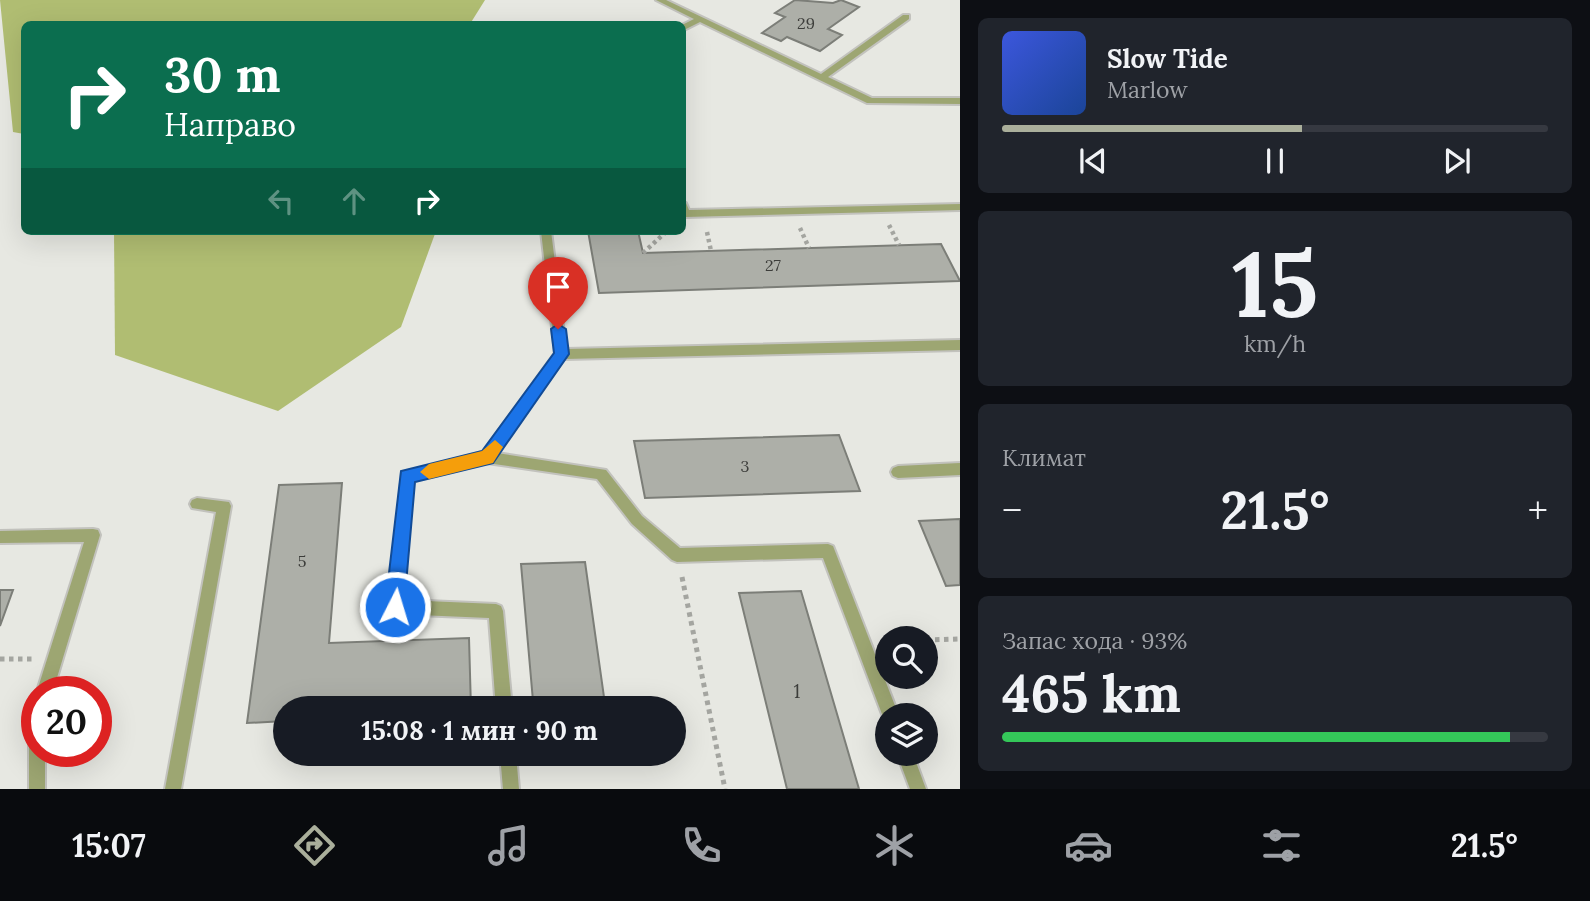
<!DOCTYPE html>
<html lang="ru">
<head>
<meta charset="utf-8">
<style>
  body { margin:0; font-family:Lora,serif; background:#20242c; color:#f1f3f6; height:100vh; display:flex; flex-direction:column; font-size:26px; white-space:nowrap }
  * { box-sizing:border-box; margin:0 }
  p { font-size:23px; color:#9ea1a6 }
  .icon { flex:none; width:38px; height:38px; fill:none; stroke:currentColor; stroke-width:2; stroke-linecap:round; stroke-linejoin:round }
  .map { position:relative; flex:1; overflow:hidden }
  .side { display:flex; flex-direction:column; gap:18px; padding:18px; background:#0d0f14; width:630px }
  .side>* { flex:none }
  .top-card { position:absolute; left:21px; top:21px; width:665px; height:214px; border-radius:10px; box-shadow:0 7px 28px #0002; background:#0b6e4f; color:#fff; overflow:hidden }
  .tools { position:absolute; left:875px; top:626px; display:grid; gap:14px }
  .tools a { display:grid; place-items:center; width:63px; height:63px; border-radius:50%; background:#171b24; box-shadow:0 7px 28px #0002; font-size:35px }
  .speed { position:absolute; left:21px; top:676px; display:flex; gap:14px; font-size:35px; font-weight:700; text-align:center }
  .speed>* { display:grid; place-content:center; width:91px; height:91px; border-radius:50%; background:#171b24; box-shadow:0 7px 28px #0002; line-height:1 }
  .speed .limit { border:10px solid #d22; background:#fff; color:#111 }
  .pin { position:absolute; display:grid; place-items:center; width:60px; height:60px; color:#fff; margin:-72px -30px; border-radius:50% 50% 50% 0; rotate:-45deg; box-shadow:0 0 7px #0007 }
  .pin .icon { rotate:45deg }
  .me { position:absolute; width:77px; margin:-38px; rotate:5deg; stroke-linejoin:round; filter:drop-shadow(0 0 5px #0008) }
  .turn { display:flex; align-items:center; gap:24px; height:147px; padding:0 28px; font-size:32px }
  .turn .icon { width:91px; height:91px; stroke-width:2.5 }
  .turn b { display:block; font-size:49px; line-height:60px }
  .lanes { display:flex; align-items:center; height:66px; padding:0 28px; background:#0003; justify-content:center; gap:35px; direction:ltr }
  .lanes .off { opacity:.35 }
  .big { font-size:52px; font-weight:700; line-height:1.1 }
  .side .tile { flex:1; display:flex; flex-direction:column; justify-content:center; gap:10px; min-width:0; padding:0 24px; border-radius:10px; background:#20242c }
  .side .dial { align-items:center; gap:0 }
  .dial b { font-size:91px; line-height:1 }
  .song { display:flex; align-items:center; gap:21px }
  .cover { width:84px; height:84px; border-radius:10px; background:linear-gradient(135deg,hsl(230 70% 55%),hsl(220 70% 35%)) }
  .played { height:7px; border-radius:4px; background:linear-gradient(90deg,#aaaf9b 55%,#363941 55%) }
  .keys { display:flex; justify-content:space-around; direction:ltr }
  .heat { display:flex; justify-content:space-between; align-items:center; font-size:38px; direction:ltr }
  .charge { height:10px; border-radius:5px; background:linear-gradient(90deg,#34c759 93%,#363941 0) }
  .trip { position:absolute; left:273px; top:696px; width:413px; height:70px; border-radius:35px; background:#171b24; box-shadow:0 7px 28px #0002; font-weight:700; line-height:70px; text-align:center }
  .dock { display:flex; height:112px; justify-content:space-around; align-items:center; background:#090b0e; color:#9ea1a6 }
  .dock .icon { width:49px; height:49px }
  .dock .on { color:#aaaf9b }
  .dock b { font-size:32px; color:#f1f3f6 }
  main { display:flex; flex:1; min-height:0 }
  .map>svg:first-child { display:block }
  .forest { fill:#b0bd72 }
  .building { fill:#adafa8; stroke:#7c7e78; stroke-width:2 }
  .lines { fill:none; stroke-linecap:round; stroke-linejoin:round }
  .lane-casing { stroke:#c2c2bd; stroke-width:4 }
  .path-far1 { stroke:#a4a5a0; stroke-width:4.5; stroke-dasharray:3.5 3.5; stroke-linecap:butt }
  .path { stroke:#a4a5a0; stroke-width:5; stroke-dasharray:4.5 4.5; stroke-linecap:butt }
  .lane { fill:#9da672; fill-rule:evenodd }
  .route { fill:#1a73e8; stroke:#114b97; stroke-width:2 }
  .slow { fill:#f59e0b }
  .labels { text-anchor:middle; dominant-baseline:central; stroke-width:6; stroke-linejoin:round; paint-order:stroke }
  .number-label { font-size:16px; fill:#3c3d3a }
  .near-number-label { font-size:19px; fill:#3c3d3a }
</style>
</head>
<body>
<main>
<div class="map">
<svg width="960" height="789" viewBox="0 0 960 789">
  <rect width="100%" height="100%" fill="#e7e8e2"/>
  <g class="forest">
    <path d="M0,0h485l-15,24h-446v110l-11,-2z"/>
    <path d="M114,231h322l-35,96 -123,84 -163,-56z"/>
  </g>
  <g class="building">
    <path d="M795,0l38,3 8,-3 18,7 -31,22 14,6 -22,16 -33,-14 -6,4 -19,-8 23,-16 -10,-4z"/>
    <path d="M588,231h50l5,22 298,-9 19,37 -361,12z"/>
    <path d="M839,435l21,56 -215,7 -11,-57z"/>
    <path d="M342,483l-13,160 140,-5 2,71h-186v12l-38,2 32,-238z"/>
    <path d="M960,519v66l-14,1 -27,-65z"/>
    <path d="M585,562l19,135 -71,4 -12,-137z"/>
    <path d="M0,590h13l-13,36z"/>
    <path d="M801,591l58,198h-72l-48,-196z"/>
  </g>
  <g class="lines">
    <g class="lane-casing">
      <g id="lane">
        <path d="M656,0h10l155,74 82,-59h6v4l-81,58 44,21h88v6l-93,-1 -167,-81 -18,9v-6l12,-6z"/>
        <path d="M682,202l4,1 3,7 271,-6v6l-275,7h-3z"/>
        <path d="M541,231h10l15,118 394,-9v10l-396,9 -67,94 109,17 36,46 38,32 148,-4 5,2 66,170h-12v6h-2l-62,-164 -146,4 -5,-2 -40,-36 -35,-45 -110,-16 -74,18 -10,119 93,4 5,2 2,5 9,98h-16l-7,-91 -94,-4 -5,-2 -2,-5 14,-134 81,-21 72,-99z"/>
        <path d="M960,463v12l-62,3 -5,-2 -2,-4 2,-4 5,-2z"/>
        <path d="M197,498l32,4 2,4 -50,283h-16l51,-277 -24,-4 -2,-4 2,-4z"/>
        <path d="M93,529l5,1 2,5 -47,156h-16l47,-149 -84,1v-12z"/>
        <path d="M37,713v38h8v38h-16v-68l2,-6z"/>
        <path d="M500,754h16l3,35h-16z"/>
        <path d="M897,754h16l13,35h-16z"/>
      </g>
    </g>
    <g class="path-far1">
      <path d="M889,225l10,20"/>
      <path d="M800,228l9,20"/>
      <path d="M707,232l4,19"/>
      <path d="M643,253l24,-22"/>
    </g>
    <g class="path">
      <path d="M682,577l43,212"/>
      <path d="M926,640l34,-1"/>
      <path d="M0,659h34"/>
    </g>
    <use href="#lane" class="lane"/>
  </g>
  <path class="route" d="M558,324l8,5 3,25 -76,109 -78,19 -11,125 -3,7 -6,3 -7,-3 -3,-7 16,-136 81,-20 72,-98 -3,-24z"/>
  <path class="slow" d="M495,440l8,7 -10,16 -64,16 -9,-7 9,-8 53,-13z"/>
  <g class="labels">
    <g class="number-label">
      <text x="806" y="23">29</text>
      <text x="773" y="265">27</text>
      <text x="745" y="466">3</text>
      <text x="302" y="561">5</text>
    </g>
    <g class="near-number-label">
      <text x="797" y="691">1</text>
    </g>
  </g>
</svg>
<div class="tools">
<a><svg class="icon" aria-label="search" viewBox="0 0 24 24"><circle cx="10" cy="10" r="6"/><path d="M15 15l6 6"/></svg></a>
<a><svg class="icon" aria-label="layers" viewBox="0 0 24 24"><path d="M12 4l9 5-9 5-9-5zM3 14l9 5 9-5"/></svg></a>
</div>
<div class="speed"><div class="limit">20</div></div>
<div class="pin" style="left:558px;top:329px;background:#d93025"><svg class="icon" aria-label="arrive" viewBox="0 0 24 24"><path d="M6 21V4h12l-3 4 3 4H6"/></svg></div>
<svg class="me" style="left:395px;top:607px" viewBox="-20 -20 40 40"><circle r="17" fill="#1a73e8" stroke="#fff" stroke-width="3"/><path d="M0-11L8 9 0 5-8 9z" fill="#fff"/></svg>
<div class="trip">15:08 · 1 мин · 90 m</div>
<div class="top-card">
<div class="turn"><svg class="icon" aria-label="right" viewBox="0 0 24 24"><path d="M7 20v-9h11M14 6l5 5-5 5"/></svg><div><b>30 m</b>Направо</div></div>
<div class="lanes"><svg class="icon off" aria-label="left" viewBox="0 0 24 24"><path d="M17 20v-9H6M10 6l-5 5 5 5"/></svg><svg class="icon off" aria-label="ahead" viewBox="0 0 24 24"><path d="M12 20V5M6 11l6-6 6 6"/></svg><svg class="icon" aria-label="right" viewBox="0 0 24 24"><path d="M7 20v-9h11M14 6l5 5-5 5"/></svg></div>
</div>
</div>
<section class="side">
<div class="tile">
<div class="song"><i class="cover"></i><div><b>Slow Tide</b><p>Marlow</p></div></div>
<div class="played"></div>
<div class="keys"><svg class="icon" aria-label="previous" viewBox="0 0 24 24"><path d="M18 5L8 12l10 7zM5 5v14"/></svg><svg class="icon" aria-label="pause" viewBox="0 0 24 24"><path d="M8 5v14M16 5v14"/></svg><svg class="icon" aria-label="next" viewBox="0 0 24 24"><path d="M6 5l10 7-10 7zM19 5v14"/></svg></div>
</div>
<div class="tile dial"><b>15</b><p>km/h</p></div>
<div class="tile"><p>Климат</p>
<div class="heat"><a>−</a><b class="big">21.5°</b><a>+</a></div>
</div>
<div class="tile"><p>Запас хода · 93%</p><b class="big">465 km</b><div class="charge"></div></div>
</section>
</main>
<nav class="dock">
<b>15:07</b>
<svg class="icon on" aria-label="directions" viewBox="0 0 24 24"><path d="M12 3l9 9-9 9-9-9zM9 14v-3h6M13 9l2 2-2 2"/></svg>
<svg class="icon" aria-label="music" viewBox="0 0 24 24"><path d="M9 18V5l10-2v13"/><circle cx="6" cy="18" r="3"/><circle cx="16" cy="16" r="3"/></svg>
<svg class="icon" aria-label="phone" viewBox="0 0 24 24"><path d="M5 4h4l2 5-3 2q2 4 5 5l2-3 5 2v4C11 20 4 13 5 4z"/></svg>
<svg class="icon" aria-label="climate" viewBox="0 0 24 24"><path d="M12 3v18M4 7l16 10M4 17L20 7"/></svg>
<svg class="icon" aria-label="car" viewBox="0 0 24 24"><path d="M5 17H2v-5l4-1 3-4h7l3 4 3 1v5h-3M9 17h6M6 11h13"/><circle cx="7" cy="17" r="2"/><circle cx="17" cy="17" r="2"/></svg>
<svg class="icon" aria-label="filters" viewBox="0 0 24 24"><path d="M4 7h16M4 17h16"/><circle cx="9" cy="7" r="2"/><circle cx="15" cy="17" r="2"/></svg>
<b>21.5°</b>
</nav>
</body>
</html>
